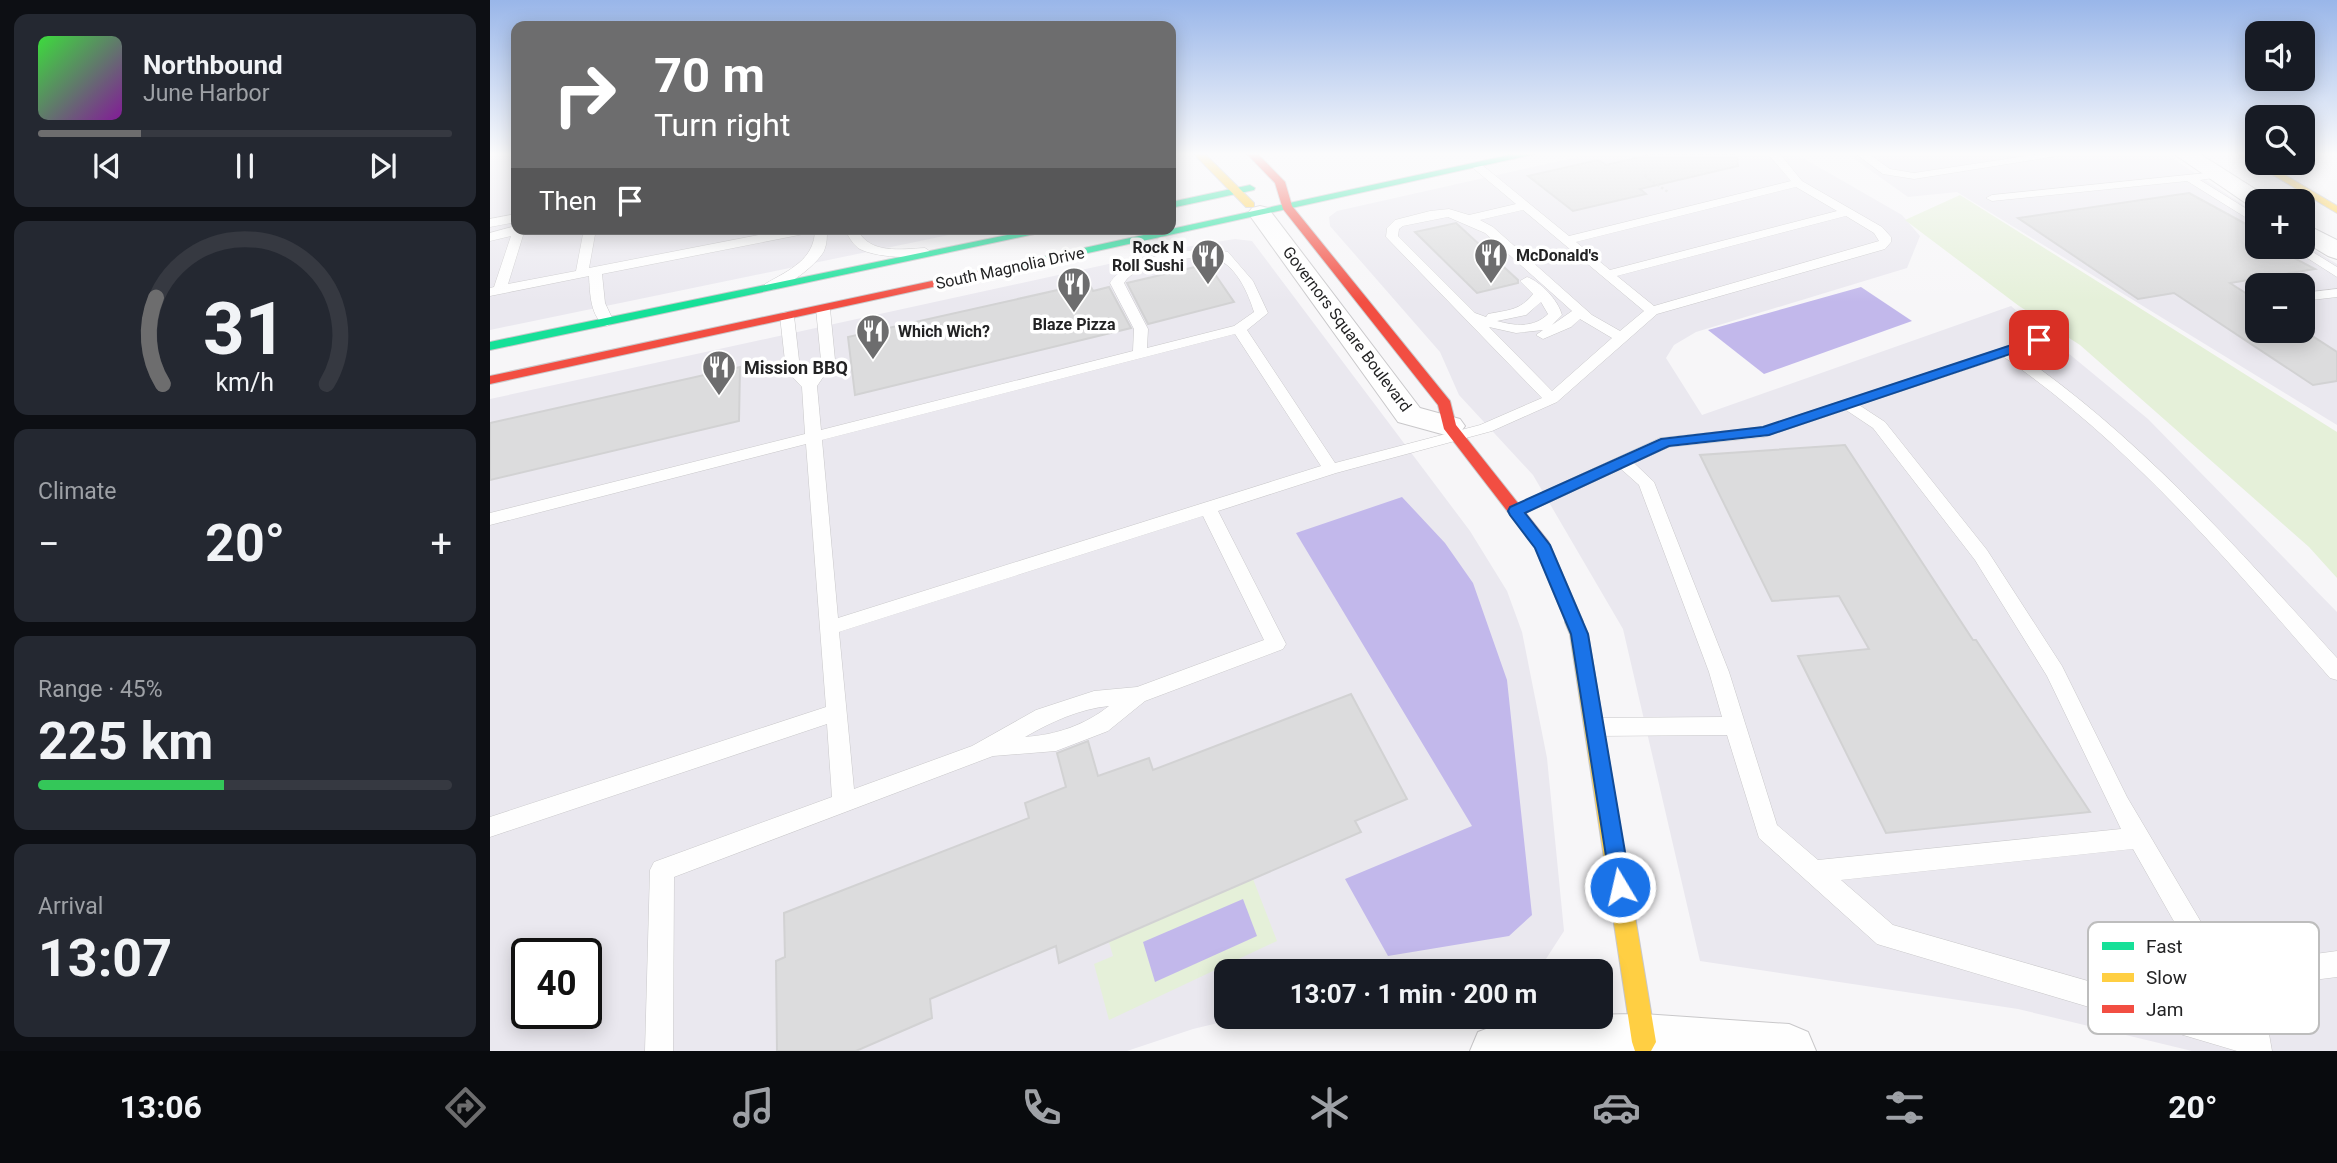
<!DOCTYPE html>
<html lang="en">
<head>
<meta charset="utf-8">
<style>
  body { margin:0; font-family:Roboto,sans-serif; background:#242831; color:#f1f3f6; height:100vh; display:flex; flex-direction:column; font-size:26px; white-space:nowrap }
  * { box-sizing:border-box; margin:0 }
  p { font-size:23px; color:#9ea1a6 }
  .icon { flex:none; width:38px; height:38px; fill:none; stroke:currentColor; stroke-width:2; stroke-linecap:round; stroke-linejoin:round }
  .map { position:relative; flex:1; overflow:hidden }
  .details { display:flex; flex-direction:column; gap:14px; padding:14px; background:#0d0f14; width:490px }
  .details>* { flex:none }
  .guide { position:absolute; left:21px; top:21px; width:665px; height:214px; border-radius:14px; box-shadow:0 4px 18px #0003; background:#6d6d6e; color:#fff; overflow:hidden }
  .buttons { position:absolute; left:1755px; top:21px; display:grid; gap:14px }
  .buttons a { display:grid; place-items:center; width:70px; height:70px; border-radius:14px; background:#171b24; box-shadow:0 4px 18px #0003; font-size:35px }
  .speed { position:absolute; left:21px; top:938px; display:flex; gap:14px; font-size:35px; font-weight:700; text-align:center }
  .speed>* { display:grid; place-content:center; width:91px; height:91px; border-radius:50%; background:#171b24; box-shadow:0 4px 18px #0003; line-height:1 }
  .speed .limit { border:4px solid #111; border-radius:10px; background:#fff; color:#111 }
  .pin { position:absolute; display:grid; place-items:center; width:60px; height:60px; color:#fff; margin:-30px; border-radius:14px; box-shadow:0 4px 10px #0006 }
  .me { position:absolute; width:77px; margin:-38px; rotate:351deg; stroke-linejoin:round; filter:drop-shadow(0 0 5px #0008) }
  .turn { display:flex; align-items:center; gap:24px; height:147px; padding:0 28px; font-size:32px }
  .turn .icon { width:91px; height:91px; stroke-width:2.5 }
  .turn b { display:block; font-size:49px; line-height:60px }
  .then { display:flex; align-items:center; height:66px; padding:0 28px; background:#0003; gap:14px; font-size:26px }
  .big { font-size:52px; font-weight:700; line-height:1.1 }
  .details .widget { flex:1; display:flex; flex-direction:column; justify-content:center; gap:10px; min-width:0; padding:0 24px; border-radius:14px; background:#242831 }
  .details .dial { align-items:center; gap:0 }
  .dial svg { height:182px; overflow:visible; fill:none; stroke:#363941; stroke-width:7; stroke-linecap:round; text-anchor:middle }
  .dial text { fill:#f1f3f6; stroke:none }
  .song { display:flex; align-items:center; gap:21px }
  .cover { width:84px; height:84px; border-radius:10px; background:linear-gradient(135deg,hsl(120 70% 55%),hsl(290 70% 35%)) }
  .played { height:7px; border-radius:4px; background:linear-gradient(90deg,#6d6d6e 25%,#363941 25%) }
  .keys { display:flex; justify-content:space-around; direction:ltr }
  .heat { display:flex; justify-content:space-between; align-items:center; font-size:38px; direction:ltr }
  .charge { height:10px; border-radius:5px; background:linear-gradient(90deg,#34c759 45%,#363941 0) }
  .trip { position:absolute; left:724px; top:959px; width:399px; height:70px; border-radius:14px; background:#171b24; box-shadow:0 4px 18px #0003; font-weight:700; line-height:70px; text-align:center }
  .dock { display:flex; height:112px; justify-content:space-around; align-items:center; background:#090b0e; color:#9ea1a6 }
  .dock .icon { width:49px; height:49px }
  .dock .on { color:#6d6d6e }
  .dock b { font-size:32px; color:#f1f3f6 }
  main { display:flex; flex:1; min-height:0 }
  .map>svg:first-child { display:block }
  .built { fill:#eae8ef; fill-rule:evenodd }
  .green { fill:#e5f0d9 }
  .water { fill:#c2b8eb }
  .building { fill:#dcdcdd; stroke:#d2d2d3; stroke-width:2 }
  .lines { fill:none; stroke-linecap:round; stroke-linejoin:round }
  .lane-casing { stroke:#c9c8ca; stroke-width:1 }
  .street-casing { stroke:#c9c8ca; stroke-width:2 }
  .fast-casing { stroke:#c9c8ca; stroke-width:2 }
  .slow-casing { stroke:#c9c8ca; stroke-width:2 }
  .jam-casing { stroke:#c9c8ca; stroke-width:2 }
  .path { stroke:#d7d7d8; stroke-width:2.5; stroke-dasharray:2.5 2.5; stroke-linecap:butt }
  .lane { fill:#fefefe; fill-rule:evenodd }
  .street { fill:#fefefe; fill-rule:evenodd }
  .fast { fill:#16e098; fill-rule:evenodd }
  .slow { fill:#ffcf43; fill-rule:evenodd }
  .jam { fill:#f24e42; fill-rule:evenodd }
  .route { fill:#1a73e8; stroke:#114b97; stroke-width:2 }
  .labels { text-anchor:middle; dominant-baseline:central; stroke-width:7; stroke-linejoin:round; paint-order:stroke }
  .far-poi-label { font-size:16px; font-weight:bold; fill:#232324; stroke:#fff; text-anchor:start }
  .far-street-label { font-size:16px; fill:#232324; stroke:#fff }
  .poi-label { font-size:18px; font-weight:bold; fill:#232324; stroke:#fff; text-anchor:start }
  .key { fill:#fff; stroke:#bdbdbd; stroke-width:2 }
  .key-label { font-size:19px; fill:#232324 }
</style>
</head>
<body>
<main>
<section class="details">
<div class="widget">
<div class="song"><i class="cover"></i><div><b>Northbound</b><p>June Harbor</p></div></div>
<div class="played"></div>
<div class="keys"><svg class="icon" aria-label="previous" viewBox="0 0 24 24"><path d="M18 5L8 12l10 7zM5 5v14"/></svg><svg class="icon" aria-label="pause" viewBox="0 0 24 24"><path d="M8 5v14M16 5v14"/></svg><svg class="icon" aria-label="next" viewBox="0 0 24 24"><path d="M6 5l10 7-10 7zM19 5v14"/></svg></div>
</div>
<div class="widget dial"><svg viewBox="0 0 100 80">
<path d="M14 69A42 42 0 1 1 86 69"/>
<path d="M14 69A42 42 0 0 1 11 31" stroke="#6d6d6e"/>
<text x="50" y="56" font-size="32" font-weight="700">31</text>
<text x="50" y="72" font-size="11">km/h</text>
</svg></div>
<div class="widget"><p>Climate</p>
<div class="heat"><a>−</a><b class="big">20°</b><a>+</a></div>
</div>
<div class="widget"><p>Range · 45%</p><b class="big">225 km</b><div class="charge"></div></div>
<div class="widget"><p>Arrival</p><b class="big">13:07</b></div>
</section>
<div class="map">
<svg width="1847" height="1051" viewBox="0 0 1847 1051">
  <rect width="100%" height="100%" fill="#f7f6f8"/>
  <g class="built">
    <path d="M0,154h26v75h462l-488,101z"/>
    <path d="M1101,154h205l106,61 18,21 -13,32 -211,64 -22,13 -8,13 36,57 309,-109 137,113 189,193v439h-145l-174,-42 -318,-48 -77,-332 -90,-154 -74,-80 -19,-43 -110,-126 -1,-9 8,-6z"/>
    <path d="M1676,154l91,60 1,33h45v-4l34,21v161l-380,-233 -49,5 -59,-42zM1768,285h45v46h-45z"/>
    <path d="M745,239l17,2 218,290 37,60 15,41 25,126 17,173 -20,31 -27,9h-290v46h16l-50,12 -66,22h-637v-652l701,-153zM37,954h59v59h-59z"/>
  </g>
  <g class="green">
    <path d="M1470,195l377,237v146l-28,-31 -229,-202 -61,-39 -114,-86z"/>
    <path d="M763,879l24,62 -168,79 -15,-56 19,-8 -4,-14z"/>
  </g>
  <g class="water">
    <path d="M1371,287l51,34 -148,53 -56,-44z"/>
    <path d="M912,497l43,46 28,40 34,97 25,235 -23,21 -121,20 -43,-77 127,-53 -176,-293z"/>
    <path d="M753,899l14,37 -102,46 -12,-40z"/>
  </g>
  <g class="building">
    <path d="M1163,154h84l1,12 -98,23 6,5 -73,17 -45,-35 70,-16 8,5z"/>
    <path d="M1699,193l66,36 -4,1 7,4v13h22l3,2 -4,1 36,19 -85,14 28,18v30l45,-1 34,22v29l-24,4 -139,-92 -36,6 -120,-81z"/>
    <path d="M966,223l62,57v3l-41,10 -62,-61z"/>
    <path d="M718,264l26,38 -86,22 -21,-41z"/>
    <path d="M599,283l4,8 16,-4 22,41 -276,67 -7,-58z"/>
    <path d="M250,367l-1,54 -249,59v-57z"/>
    <path d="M1355,445l128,195h3l114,172 -204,21 -88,-177 71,-7 -30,-53 -67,5 -72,-146z"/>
    <path d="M861,694l56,105 -52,22 6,11 -302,131 -3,-17 -126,53 2,19 -76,33h-79l-1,-90 9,-4 -1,-44 245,-95 -4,-15 41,-16 -9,-34 31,-12 10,35 51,-18 4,12z"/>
  </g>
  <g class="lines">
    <g class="lane-casing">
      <g id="lane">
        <path d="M1278,154h12l22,27 80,46 9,10v5l-6,7 -228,65 -100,88 -65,29 -156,42 -118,38 68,133 -3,5 -138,52 -37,30 -52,20 -63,5 -319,121 -1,174h-28l5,-181 4,-8 178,-65 -5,-73 -337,113v-20l336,-110 -20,-263 -316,81v-12l315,-79 -3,-47 -16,-17 -6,-54 2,-3 5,-1 7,4 6,53 8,8 13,-17 -5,-51 7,-4 7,4 5,51 -18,26 4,44 312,-79 1,-22 -24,-46c16,-28 89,-38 118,-31l25,29 15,32 -21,17 88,133 145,-38 62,-27 -156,-161 1,-9 8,-8 35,-9 19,-2 20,6 47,-11 -43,-36v-4h8l88,72 222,-55zM1306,187l41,24 -227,59 -34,-28zM1033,210l121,101 -24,20 -28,-16 -99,-88 -13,-7zM1356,216l28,17 5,8 -225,65 -37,-30zM958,217l37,16 87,78 -20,14 10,-10c-4,-15 -21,-33 -35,-38l-7,4 13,13c-13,17 -26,16 -45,20l-2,3 -11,-4 -77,-77 1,-7 4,-3zM716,257c26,0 41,32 48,55l-20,14 -87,22 1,-19 -24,-46c14,-22 58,-24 82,-26zM1051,302l7,12c-14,14 -33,12 -51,7l29,-6zM1090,319l32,19 -60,53 -63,-64 27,6 27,-3 -7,5 7,4 28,-12zM745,334l86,132 -483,152 -16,-178zM713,516l61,124 -127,47 -43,4 -58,19 -64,36 -118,43 -15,-157zM619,706c-24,19 -53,29 -84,31 26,-15 54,-28 84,-31z"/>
        <path d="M1366,154h13l21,15 24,4 125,-19h31l-156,25 -31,-5z"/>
        <path d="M1726,172l6,3 -2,2 -20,3 58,36v9l-71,-44 -195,20 -6,-3 6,-3z"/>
        <path d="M26,214v8l-26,5v-8z"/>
        <path d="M26,226v3h9l-17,55 68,-13 8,-42h12l-7,39 200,-39h26l-6,4 -207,41 3,29 9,19 -7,4c-17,-7 -17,-34 -18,-50l-99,20v-8l4,-1 17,-51 -21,5v-8z"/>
        <path d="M325,229h12c0,8 0,15 -3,22 -8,15 -43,42 -59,39v-6c24,-14 50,-24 50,-55z"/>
        <path d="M355,229h12c13,26 44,20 68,19l6,4c-12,9 -59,5 -73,-4 -6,-5 -10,-12 -13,-19z"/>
        <path d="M1813,246l34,21v10l-47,-30z"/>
        <path d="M1847,289v8l-34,4v-8z"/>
        <path d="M1549,336l5,1v6l-28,9c124,85 221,196 321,306v22l-7,-2c-101,-116 -199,-233 -326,-321l-145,48 26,17 102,128 75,116 65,131 100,169 110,-15v26l-96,12 28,45 3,17h-35l-360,-107 -118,-106 -32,-103 -132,1 -7,-3 -4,-6 4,-6 7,-3 127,-1 -13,-45 -70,-187 -18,-16 -99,46h-12l-3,-4 3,-4 150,-69 102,-11zM1356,410l27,18 102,132 72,116 74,153 -303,31 -41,-35 -48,-153 -75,-190 -20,-19 35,-16 95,-10zM1643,849l98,173 -338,-97 -52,-45z"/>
      </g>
    </g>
    <g class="street-casing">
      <g id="street">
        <path d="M1684,154h26l66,42 4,5h-12v7l-8,-2z"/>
        <path d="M770,206l8,2 152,200 40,11 5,7 -5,7 -11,3 -51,-14 -150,-209 4,-5z"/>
        <path d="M1813,223l34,17v19l-9,-3 -25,-15z"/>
        <path d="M1153,1014l146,10 19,8 8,19h-346l8,-19c45,-19 117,-17 165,-18z"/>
      </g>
    </g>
    <g class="fast-casing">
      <g id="fast">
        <path d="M1024,154h21l-515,114 -6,-3 6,-3z"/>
        <path d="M760,185l5,3 -1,2 -83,18v-6z"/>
        <path d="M546,229h22l-568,121v-8z"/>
      </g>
    </g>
    <g class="slow-casing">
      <g id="slow">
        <path d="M704,154h11l49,49v4h-8z"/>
        <path d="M1748,154h13l7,4v5h7l72,43v7z"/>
        <path d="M1084,615l6,2 8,17 68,408 -5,9h-16l-3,-9 -62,-408 -5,-12 3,-5z"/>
      </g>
    </g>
    <g class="jam-casing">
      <g id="jam">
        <path d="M757,154h11l27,28 7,24 158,195 6,24 92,116 35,81 -3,5h-12l-33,-80 -91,-118 -6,-24 -155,-196 -8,-26z"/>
        <path d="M530,262l4,1v4l-534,117v-8z"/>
      </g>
    </g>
    <path class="path" d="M1156,175h-3l25,17"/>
    <use href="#lane" class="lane"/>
    <use href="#street" class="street"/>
    <use href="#fast" class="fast"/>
    <use href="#slow" class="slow"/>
    <use href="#jam" class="jam"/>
  </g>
  <linearGradient id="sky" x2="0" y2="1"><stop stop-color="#99b6e9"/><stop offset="0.51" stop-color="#fbfbfc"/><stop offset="1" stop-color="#fbfbfc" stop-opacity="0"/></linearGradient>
  <rect width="1847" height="302" fill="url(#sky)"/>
  <path class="route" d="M1549,336l4,1v6l-274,92 -100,11 -144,67 25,32 38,89 43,253 -4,7 -7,3 -8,-3 -41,-260 -36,-86 -25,-33 -2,-4 2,-4 151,-68 102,-12z"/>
  <defs>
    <g id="restaurant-pin" transform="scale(1.75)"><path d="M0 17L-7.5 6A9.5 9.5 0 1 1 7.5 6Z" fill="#6d6d6e" stroke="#fff"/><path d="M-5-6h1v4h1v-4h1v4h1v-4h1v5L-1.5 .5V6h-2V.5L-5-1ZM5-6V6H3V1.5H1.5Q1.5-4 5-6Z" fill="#fff"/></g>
  </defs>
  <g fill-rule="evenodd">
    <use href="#restaurant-pin" x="1001" y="255"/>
    <use href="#restaurant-pin" x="718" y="256"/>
    <use href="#restaurant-pin" x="584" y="284"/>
    <use href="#restaurant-pin" x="383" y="331"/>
    <use href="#restaurant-pin" x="229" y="367"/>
  </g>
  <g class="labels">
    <g class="far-poi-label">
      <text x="694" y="247" text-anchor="end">Rock N<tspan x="694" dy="18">Roll Sushi</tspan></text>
      <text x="1026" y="255">McDonald's</text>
      <text x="584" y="324" text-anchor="middle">Blaze Pizza</text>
      <text x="408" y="331">Which Wich?</text>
    </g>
    <g class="far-street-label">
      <text transform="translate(520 268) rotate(-12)">South Magnolia Drive</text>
      <text transform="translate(857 329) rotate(53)">Governors Square Boulevard</text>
    </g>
    <g class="poi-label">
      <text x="254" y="367">Mission BBQ</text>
    </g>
  </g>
  <rect x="1598" y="922" width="231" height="112" rx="10" class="key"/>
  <rect x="1612" y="942" width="32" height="8" fill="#16e098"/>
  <rect x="1612" y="973" width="32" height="9" fill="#ffcf43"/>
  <rect x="1612" y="1005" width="32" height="8" fill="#f24e42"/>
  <g class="key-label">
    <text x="1656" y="953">Fast</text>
    <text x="1656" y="984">Slow</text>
    <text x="1656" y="1016">Jam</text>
  </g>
</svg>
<div class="buttons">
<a><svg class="icon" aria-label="sound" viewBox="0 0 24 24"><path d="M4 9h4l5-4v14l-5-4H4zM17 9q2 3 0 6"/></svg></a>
<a><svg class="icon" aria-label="search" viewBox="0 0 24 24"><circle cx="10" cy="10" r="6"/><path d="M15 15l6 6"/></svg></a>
<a>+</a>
<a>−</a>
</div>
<div class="speed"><div class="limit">40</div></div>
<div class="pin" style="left:1549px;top:340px;background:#d93025"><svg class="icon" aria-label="arrive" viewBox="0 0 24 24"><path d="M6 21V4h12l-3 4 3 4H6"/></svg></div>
<svg class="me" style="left:1130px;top:887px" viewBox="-20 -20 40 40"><circle r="17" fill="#1a73e8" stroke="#fff" stroke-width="3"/><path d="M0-11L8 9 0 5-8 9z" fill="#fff"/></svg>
<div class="trip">13:07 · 1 min · 200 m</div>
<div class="guide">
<div class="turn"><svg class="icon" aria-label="right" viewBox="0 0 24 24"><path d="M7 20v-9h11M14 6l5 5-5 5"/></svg><div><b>70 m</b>Turn right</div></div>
<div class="then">Then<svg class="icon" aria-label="arrive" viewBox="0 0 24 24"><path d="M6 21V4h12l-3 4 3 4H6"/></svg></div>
</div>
</div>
</main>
<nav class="dock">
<b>13:06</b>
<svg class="icon on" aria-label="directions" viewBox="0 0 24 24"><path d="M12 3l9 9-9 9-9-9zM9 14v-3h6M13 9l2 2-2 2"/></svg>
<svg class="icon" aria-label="music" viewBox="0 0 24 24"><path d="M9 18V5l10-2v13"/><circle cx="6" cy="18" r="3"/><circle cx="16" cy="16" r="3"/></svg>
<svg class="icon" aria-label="phone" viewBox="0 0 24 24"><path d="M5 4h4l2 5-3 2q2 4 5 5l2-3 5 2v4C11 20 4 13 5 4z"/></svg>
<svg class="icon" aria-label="climate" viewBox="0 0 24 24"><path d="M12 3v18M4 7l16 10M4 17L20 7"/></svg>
<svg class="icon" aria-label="car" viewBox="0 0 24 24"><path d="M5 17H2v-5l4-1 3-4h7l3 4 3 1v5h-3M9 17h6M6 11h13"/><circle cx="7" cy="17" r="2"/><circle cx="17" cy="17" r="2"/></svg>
<svg class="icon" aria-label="filters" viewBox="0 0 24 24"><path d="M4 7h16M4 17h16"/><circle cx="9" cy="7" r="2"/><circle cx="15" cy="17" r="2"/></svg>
<b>20°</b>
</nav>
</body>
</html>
